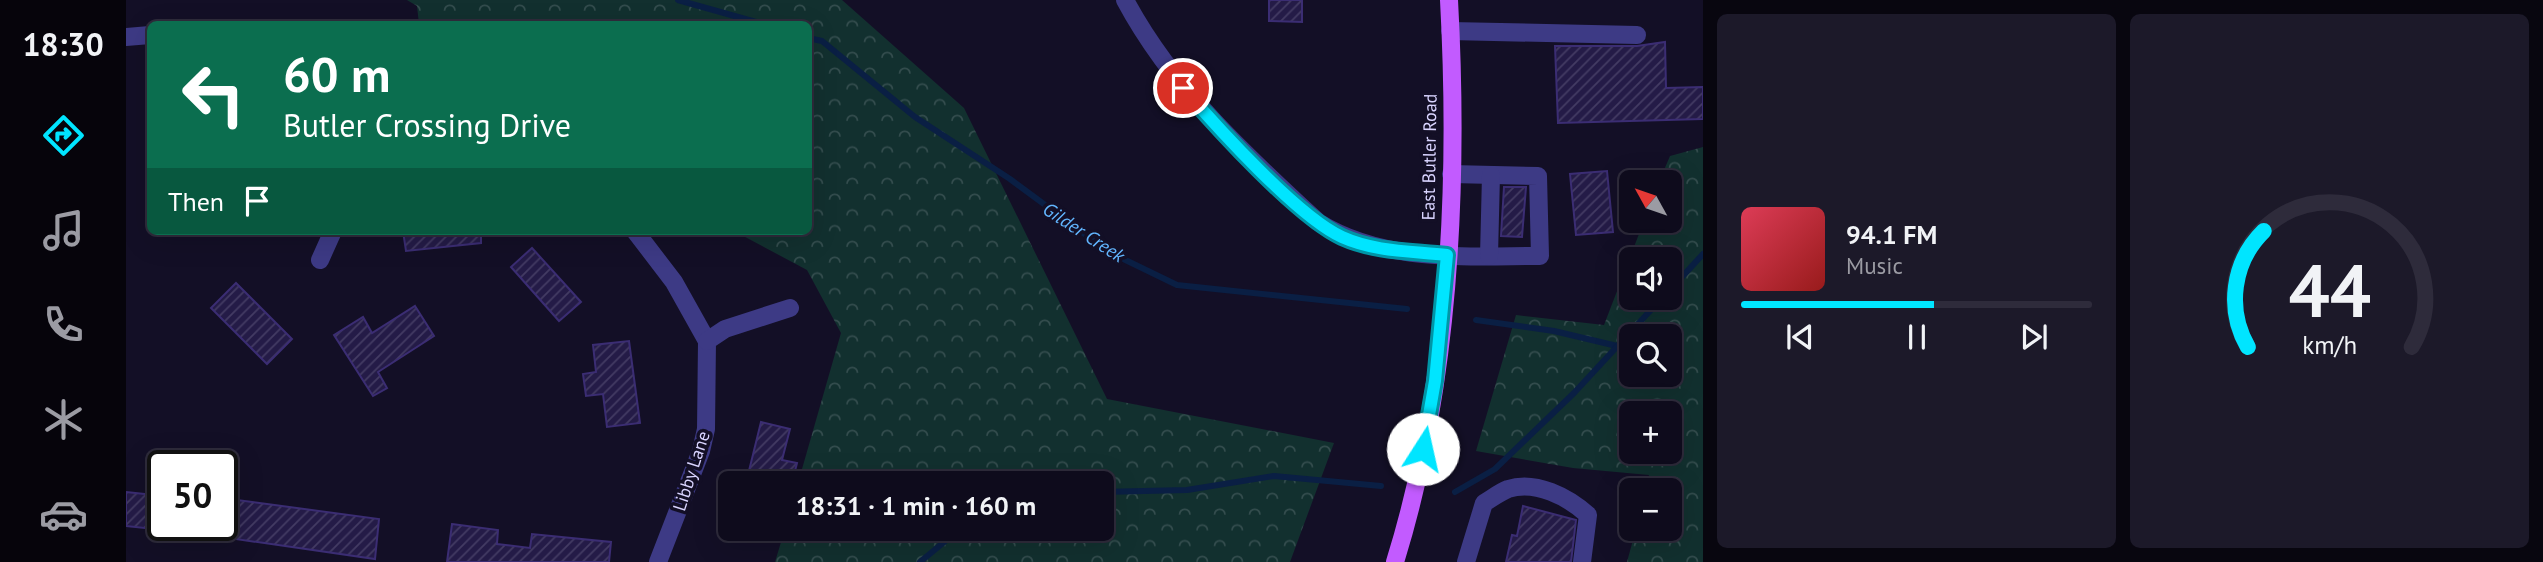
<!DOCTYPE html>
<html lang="en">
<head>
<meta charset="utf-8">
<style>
  body { margin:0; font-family:"PT Sans",sans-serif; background:#1c1929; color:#f1f3f6; height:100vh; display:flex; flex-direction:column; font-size:26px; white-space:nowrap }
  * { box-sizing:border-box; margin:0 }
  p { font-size:23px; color:#9b9ba3 }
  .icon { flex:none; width:38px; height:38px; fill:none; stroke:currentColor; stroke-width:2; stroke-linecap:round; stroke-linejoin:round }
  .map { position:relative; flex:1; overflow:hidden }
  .details { display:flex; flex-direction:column; gap:14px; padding:14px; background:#08060f; width:840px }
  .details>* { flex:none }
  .banner { position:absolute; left:21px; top:21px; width:665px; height:214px; border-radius:10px; box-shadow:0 7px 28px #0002,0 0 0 2px #2e2b3b; background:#0b6e4f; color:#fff; overflow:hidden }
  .needle { width:46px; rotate:310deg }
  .tools { position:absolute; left:1493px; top:170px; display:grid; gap:14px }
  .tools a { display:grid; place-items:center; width:63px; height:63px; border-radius:10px; background:#0e0b1c; box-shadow:0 7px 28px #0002,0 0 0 2px #2e2b3b; font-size:35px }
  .speed { position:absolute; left:21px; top:450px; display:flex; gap:14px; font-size:35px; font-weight:700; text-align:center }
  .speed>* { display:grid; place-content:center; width:91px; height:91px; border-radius:50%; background:#0e0b1c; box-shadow:0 7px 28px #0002,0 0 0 2px #2e2b3b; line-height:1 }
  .speed .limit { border:4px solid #111; border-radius:10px; background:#fff; color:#111 }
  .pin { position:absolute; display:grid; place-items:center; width:60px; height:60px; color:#fff; margin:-30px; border:4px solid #fff; border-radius:50%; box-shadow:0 2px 7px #0007 }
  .me { position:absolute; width:77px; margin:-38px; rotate:10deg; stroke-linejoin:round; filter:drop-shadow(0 0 5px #0008) }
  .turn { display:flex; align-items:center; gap:24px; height:147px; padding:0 21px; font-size:32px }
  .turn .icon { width:91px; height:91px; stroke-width:2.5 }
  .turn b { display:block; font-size:49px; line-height:60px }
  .then { display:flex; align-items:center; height:66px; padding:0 21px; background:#0003; gap:14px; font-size:26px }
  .details .tile { flex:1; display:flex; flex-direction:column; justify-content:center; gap:10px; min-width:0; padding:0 24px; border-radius:10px; background:#1c1929 }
  .details .dial { align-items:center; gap:0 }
  .dial svg { height:182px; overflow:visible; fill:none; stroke:#2e2b3b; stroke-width:7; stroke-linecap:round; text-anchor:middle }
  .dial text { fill:#f1f3f6; stroke:none }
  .song { display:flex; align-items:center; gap:21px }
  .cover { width:84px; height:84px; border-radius:10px; background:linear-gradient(135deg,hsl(350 70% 55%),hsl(0 70% 35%)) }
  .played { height:7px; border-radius:4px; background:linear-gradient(90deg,#00e5ff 55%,#2e2b3b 55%) }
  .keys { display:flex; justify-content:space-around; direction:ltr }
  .details .tiles { flex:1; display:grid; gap:14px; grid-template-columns:repeat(2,1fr) }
  .trip { position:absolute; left:592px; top:471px; width:396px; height:70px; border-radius:10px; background:#0e0b1c; box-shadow:0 7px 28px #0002,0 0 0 2px #2e2b3b; font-weight:700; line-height:70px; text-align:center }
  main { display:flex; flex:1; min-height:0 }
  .dock { display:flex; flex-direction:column; width:126px; justify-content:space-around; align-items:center; background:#06040b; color:#9b9ba3 }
  .dock .icon { width:49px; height:49px }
  .dock .current { color:#00e5ff }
  .dock b { font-size:32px; color:#f1f3f6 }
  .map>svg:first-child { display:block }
  .forest { fill:url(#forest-crowns); fill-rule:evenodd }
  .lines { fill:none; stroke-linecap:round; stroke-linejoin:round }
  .stream { stroke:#0a1f44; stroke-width:6 }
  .building { fill:url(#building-hatch); stroke:#3b2d73; stroke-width:2 }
  .minor { stroke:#3d3a85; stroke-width:18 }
  .major { stroke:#c25bff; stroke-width:18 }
  .route-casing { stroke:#0095a6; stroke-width:18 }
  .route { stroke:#00e5ff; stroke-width:12 }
  .labels { text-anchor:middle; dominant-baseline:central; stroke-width:7; stroke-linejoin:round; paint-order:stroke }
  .street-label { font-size:18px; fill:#d9d4ff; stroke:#130f26 }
  .water-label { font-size:19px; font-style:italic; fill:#62b6ff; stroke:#130f26 }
</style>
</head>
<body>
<main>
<nav class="dock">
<b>18:30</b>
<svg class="icon current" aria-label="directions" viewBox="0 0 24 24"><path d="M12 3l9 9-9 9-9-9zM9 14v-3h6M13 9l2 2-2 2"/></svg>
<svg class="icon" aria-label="music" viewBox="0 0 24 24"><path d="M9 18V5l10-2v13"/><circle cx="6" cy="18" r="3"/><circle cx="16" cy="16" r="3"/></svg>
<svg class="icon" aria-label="phone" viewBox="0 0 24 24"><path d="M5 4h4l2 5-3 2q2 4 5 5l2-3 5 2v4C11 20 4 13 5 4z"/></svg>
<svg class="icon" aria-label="climate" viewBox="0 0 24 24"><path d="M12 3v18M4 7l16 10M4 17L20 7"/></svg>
<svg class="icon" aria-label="car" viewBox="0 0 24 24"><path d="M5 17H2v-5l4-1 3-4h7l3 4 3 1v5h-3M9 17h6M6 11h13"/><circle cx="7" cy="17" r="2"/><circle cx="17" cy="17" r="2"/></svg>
</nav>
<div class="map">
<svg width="1577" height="562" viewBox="0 0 1577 562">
  <defs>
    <pattern id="forest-crowns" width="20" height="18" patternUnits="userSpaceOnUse" patternTransform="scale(1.75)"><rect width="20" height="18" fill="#12302f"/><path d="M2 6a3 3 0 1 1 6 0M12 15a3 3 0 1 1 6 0" fill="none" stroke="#344d4e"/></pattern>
    <pattern id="building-hatch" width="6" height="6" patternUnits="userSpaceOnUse" patternTransform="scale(1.75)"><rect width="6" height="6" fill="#241b47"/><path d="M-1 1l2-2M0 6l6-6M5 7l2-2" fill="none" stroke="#433b63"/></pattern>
  </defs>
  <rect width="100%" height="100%" fill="#130f26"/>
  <g class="forest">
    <path d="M281,0h435l122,108 143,291 227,44 -44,119h-515l10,-33 316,-1v-45h-303l43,-150 -34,-63 -73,-39h74v-207h-389l-2,-18z"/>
    <path d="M1577,147v415h-76l9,-33 34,-1v-38h-24l3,-15 -76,-7 -97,-17 40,-136 88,10 40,-104 26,-1v-38h-11l11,-26zM1505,259h39v39h-39zM1505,336h39v38h-39zM1505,413h39v39h-39z"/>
  </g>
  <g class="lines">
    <g class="stream">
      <path d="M552,0l85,24"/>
      <path d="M682,38l14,3 93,76 95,62 99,73 68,33 230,24"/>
      <path d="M1544,290l33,-36"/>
      <path d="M1350,320l78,11 63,15"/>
      <path d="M975,492l86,-2 87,-14 107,10"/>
      <path d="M1329,492l40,-23 79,-76 88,-95"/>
      <path d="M794,562l41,-34"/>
    </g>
  </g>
  <g class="building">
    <path d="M1143,0h33v22l-33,-1z"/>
    <path d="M1539,42l1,46 37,-1v32l-145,4 -3,-77h82z"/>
    <path d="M1481,171l6,61 -37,3 -6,-61z"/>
    <path d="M1378,187h22l-4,50 -21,-1z"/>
    <path d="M277,231h78v12l-75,8z"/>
    <path d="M406,248l49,54 -22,19 -48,-54z"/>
    <path d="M110,283l56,56 -25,25 -56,-56z"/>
    <path d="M289,306l19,30 -56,36 9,16 -14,8 -39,-61 29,-18 9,16z"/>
    <path d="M503,341l11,82 -33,4 -4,-33 -17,2 -3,-22 13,-2 -3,-27z"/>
    <path d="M635,422l29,7 -8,31 15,3 -5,20h-46z"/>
    <path d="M0,492l37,4v34l-37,-4z"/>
    <path d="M96,498l157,21 -4,40 -153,-22z"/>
    <path d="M1397,506l53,14 -5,42h-65l6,-27 5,1z"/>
    <path d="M326,524l46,6 -1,14 33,4 2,-14 79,8 -2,20h-162z"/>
  </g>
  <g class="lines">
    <g class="minor">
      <path d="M999,0c47,88 120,155 193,222 65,41 148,34 222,34l-2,-80 -87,-2"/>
      <path d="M1324,31l187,4"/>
      <path d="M0,37l24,-2"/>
      <path d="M509,231l39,51 33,59 -1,88 -5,22 -43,111"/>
      <path d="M1363,256l2,-81"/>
      <path d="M194,260l13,-29"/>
      <path d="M581,341l18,-12 65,-21"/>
      <path d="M1340,562l18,-59c7,-4 16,-11 24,-14 28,-9 60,8 80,26l-6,47"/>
    </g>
    <path class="major" d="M1269,562c55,-177 64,-378 54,-562"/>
  </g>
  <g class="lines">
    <g class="route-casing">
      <path id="route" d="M1057,88c34,39 115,129 159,149 33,15 70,14 105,18l-12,126 -12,68"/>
    </g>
    <use href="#route" class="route"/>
  </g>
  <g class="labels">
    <g class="street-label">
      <text transform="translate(1303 157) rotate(-89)">East Butler Road</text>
      <text transform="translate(565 471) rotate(-72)">Libby Lane</text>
    </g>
    <g class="water-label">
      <text transform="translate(958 232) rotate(33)">Gilder Creek</text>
    </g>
  </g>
</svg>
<div class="tools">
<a><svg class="needle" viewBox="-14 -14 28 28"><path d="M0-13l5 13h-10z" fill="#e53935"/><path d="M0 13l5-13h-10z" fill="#9b9ba3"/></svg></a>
<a><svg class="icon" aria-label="sound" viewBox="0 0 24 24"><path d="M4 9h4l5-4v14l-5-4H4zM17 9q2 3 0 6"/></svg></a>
<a><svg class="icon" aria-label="search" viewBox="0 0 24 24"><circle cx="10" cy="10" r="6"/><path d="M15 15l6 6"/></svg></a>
<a>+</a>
<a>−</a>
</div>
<div class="speed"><div class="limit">50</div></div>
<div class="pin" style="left:1057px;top:88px;background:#d93025"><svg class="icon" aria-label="arrive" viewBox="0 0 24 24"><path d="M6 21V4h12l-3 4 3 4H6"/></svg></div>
<svg class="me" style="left:1297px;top:449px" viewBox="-20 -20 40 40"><circle r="19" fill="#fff"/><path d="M0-13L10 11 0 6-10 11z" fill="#00e5ff"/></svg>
<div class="trip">18:31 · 1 min · 160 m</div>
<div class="banner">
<div class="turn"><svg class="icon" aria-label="left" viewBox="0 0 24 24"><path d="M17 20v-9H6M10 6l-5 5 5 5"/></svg><div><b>60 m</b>Butler Crossing Drive</div></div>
<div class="then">Then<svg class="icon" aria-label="arrive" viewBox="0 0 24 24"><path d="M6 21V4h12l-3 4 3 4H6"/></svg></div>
</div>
</div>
<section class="details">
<div class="tiles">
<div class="tile">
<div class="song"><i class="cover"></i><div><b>94.1 FM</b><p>Music</p></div></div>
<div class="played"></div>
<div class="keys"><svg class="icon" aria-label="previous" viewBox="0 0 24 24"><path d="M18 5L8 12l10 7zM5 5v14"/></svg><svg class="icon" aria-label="pause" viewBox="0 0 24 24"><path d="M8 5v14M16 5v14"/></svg><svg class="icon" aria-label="next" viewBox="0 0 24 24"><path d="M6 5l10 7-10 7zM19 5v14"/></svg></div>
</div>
<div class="tile dial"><svg viewBox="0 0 100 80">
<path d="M14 69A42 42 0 1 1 86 69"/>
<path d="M14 69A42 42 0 0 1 21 18" stroke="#00e5ff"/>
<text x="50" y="56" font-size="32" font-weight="700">44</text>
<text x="50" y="72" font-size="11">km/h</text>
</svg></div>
</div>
</section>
</main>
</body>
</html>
